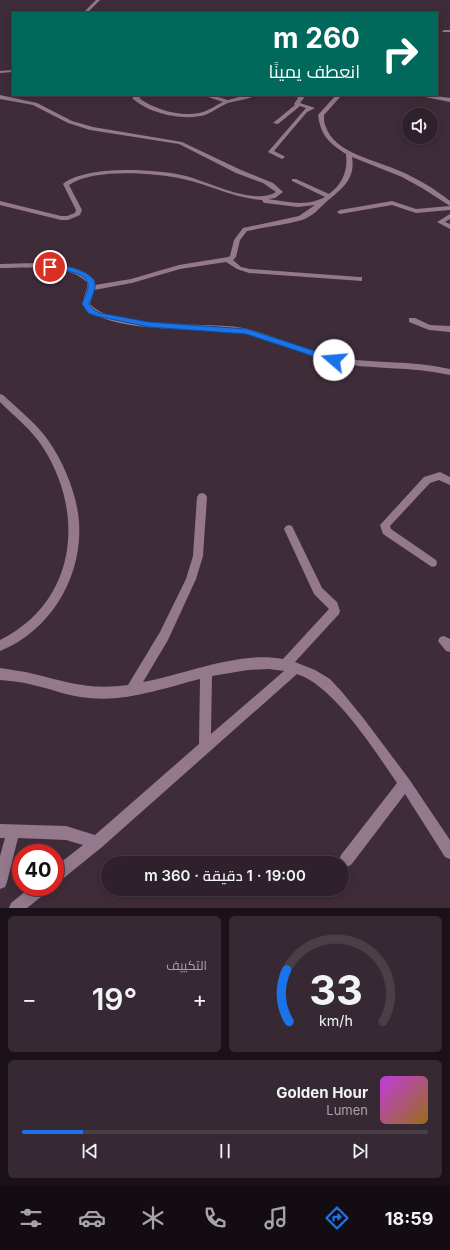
<!DOCTYPE html>
<html lang="ar">
<head>
<meta charset="utf-8">
<style>
  body { margin:0; font-family:Inter,Cairo,sans-serif; background:#372933; color:#f1f3f6; direction:rtl; height:100vh; display:flex; flex-direction:column; font-size:15px; white-space:nowrap }
  * { box-sizing:border-box; margin:0 }
  p { font-size:13px; color:#a7a3a9 }
  .icon { flex:none; width:22px; height:22px; fill:none; stroke:currentColor; stroke-width:2; stroke-linecap:round; stroke-linejoin:round }
  .map { position:relative; height:908px; overflow:hidden; direction:ltr }
  .details { display:flex; flex-direction:column; gap:8px; padding:8px; background:#1a1218; flex:1 }
  .details>* { flex:none }
  .guide { position:absolute; left:12px; top:12px; width:426px; height:84px; border-radius:0px; box-shadow:0 2px 10px #0003,0 0 0 1px #4a3e47; direction:rtl; background:#00695c; color:#fff; overflow:hidden }
  .controls { position:absolute; left:402px; top:108px; display:grid; gap:8px }
  .controls a { display:grid; place-items:center; width:36px; height:36px; border-radius:50%; background:#2f212b; box-shadow:0 2px 10px #0003,0 0 0 1px #4a3e47; font-size:20px }
  .speed { position:absolute; left:12px; top:844px; display:flex; gap:8px; font-size:20px; font-weight:700; text-align:center }
  .speed>* { display:grid; place-content:center; width:52px; height:52px; border-radius:50%; background:#2f212b; box-shadow:0 2px 10px #0003,0 0 0 1px #4a3e47; line-height:1 }
  .speed .limit { border:6px solid #d22; background:#fff; color:#111 }
  .pin { position:absolute; display:grid; place-items:center; width:34px; height:34px; color:#fff; margin:-17px; border:2px solid #fff; border-radius:50%; box-shadow:0 1px 4px #0007 }
  .me { position:absolute; width:44px; margin:-22px; rotate:288deg; stroke-linejoin:round; filter:drop-shadow(0 0 3px #0008) }
  .turn { display:flex; align-items:center; gap:14px; height:84px; padding:0 12px; font-size:18px }
  .turn .icon { width:52px; height:52px; stroke-width:2.5 }
  .turn b { display:block; font-size:28px; line-height:34px }
  .big { font-size:30px; font-weight:600; line-height:1.1 }
  .details .widget { flex:1; display:flex; flex-direction:column; justify-content:center; gap:6px; min-width:0; padding:0 14px; border-radius:6px; background:#372933 }
  .details .dial { align-items:center; gap:0 }
  .dial svg { height:104px; overflow:visible; fill:none; stroke:#4a3e47; stroke-width:7; stroke-linecap:round; text-anchor:middle }
  .dial text { fill:#f1f3f6; stroke:none }
  .song { display:flex; align-items:center; gap:12px }
  .cover { width:48px; height:48px; border-radius:6px; background:linear-gradient(135deg,hsl(290 70% 55%),hsl(40 70% 35%)) }
  .played { height:4px; border-radius:2px; background:linear-gradient(90deg,#1a73e8 15%,#4a3e47 15%) }
  .keys { display:flex; justify-content:space-around; direction:ltr }
  .heat { display:flex; justify-content:space-between; align-items:center; font-size:22px; direction:ltr }
  .details .tiles { flex:1; display:grid; gap:8px; grid-template-columns:1fr 1fr }
  .widget:last-child { grid-column:span 2 }
  .trip { position:absolute; left:101px; top:856px; width:248px; height:40px; border-radius:20px; background:#2f212b; box-shadow:0 2px 10px #0003,0 0 0 1px #4a3e47; font-weight:600; line-height:40px; text-align:center; direction:rtl }
  .menu { display:flex; height:64px; justify-content:space-around; align-items:center; background:#130d11; color:#a7a3a9 }
  .menu .icon { width:28px; height:28px }
  .menu .on { color:#1a73e8 }
  .menu b { font-size:18px; color:#f1f3f6 }
  .map>svg:first-child { display:block }
  .lines { fill:none; stroke-linecap:round; stroke-linejoin:round }
  .minor { fill:#93798b; fill-rule:evenodd }
  .route { fill:#1a73e8; stroke:#114b97 }
</style>
</head>
<body>
<div class="map">
<svg width="450" height="908" viewBox="0 0 450 908">
  <rect width="100%" height="100%" fill="#3f2c39"/>
  <g class="lines">
    <g class="minor">
      <path d="M96,0h4l-13,13h-4z"/>
      <path d="M444,30h6v2h-8z"/>
      <path d="M13,70v2l-13,1v-2z"/>
      <path d="M0,95l37,8 35,18 21,6 89,15 59,28 32,13 10,9 -8,6 -7,1c20,3 38,8 57,-2l-33,-16v-2h4l33,15c14,-10 19,-24 17,-40 -17,-11 -25,-18 -28,-39l18,-20h6l-18,20c0,4 0,9 2,12 8,26 52,34 74,44 18,8 35,18 50,30v5l-28,-18 -20,-11 -50,-20c4,24 -12,33 -28,47 -6,6 -13,13 -22,16 -18,5 -37,7 -55,11l-7,9 -4,17 -3,3 8,7 9,2 109,8h3v4l-113,-8 -12,-4 -11,-7 -46,7 -48,14 -38,7 -4,14c23,26 112,18 147,23 33,5 63,23 96,30 38,7 78,3 117,12v6c-39,-9 -79,-5 -118,-13 -29,-6 -56,-23 -86,-28 -39,-8 -141,2 -164,-30l5,-16v-6c-19,-19 -62,-14 -87,-14v-4c26,0 77,-6 95,17v4l36,-6 48,-14 49,-8 2,-1 4,-16 9,-12 56,-12 16,-11 -17,2 -33,-4 -2,-1 -1,-2c-28,-2 -52,-15 -79,-21 -28,-6 -90,-11 -114,6l13,25 -2,5 -12,5h-7l-61,-15v-4l61,15h6l8,-3 1,-3 -13,-26 1,-1c26,-18 91,-14 122,-7 23,6 69,30 90,16l-13,-9 -27,-10 -57,-29 -89,-14 -22,-7 -35,-18 -33,-6z"/>
      <path d="M138,95h8l-7,3c16,12 44,20 64,14 7,-2 13,-7 20,-10l-21,-7h9l17,5 18,-5h11c-8,4 -21,6 -29,8 -8,3 -15,9 -23,12 -21,6 -56,-1 -73,-17z"/>
      <path d="M296,95h6l2,3 -4,5 15,5 -8,4 -33,39 10,5 1,1 -3,2 -14,-7 38,-44 -6,-2 -22,18 -5,-1 22,-18 -1,-1 4,-6z"/>
      <path d="M415,95h13l22,3v4z"/>
      <path d="M392,201l24,8 34,-3v4l-34,3 -24,-8 -52,9 -3,-2 3,-2z"/>
      <path d="M450,214v5l-5,3 5,2v5l-13,-7z"/>
      <path d="M409,318h6l15,7 20,1v6l-21,-2 -20,-8z"/>
      <path d="M0,394l3,1c15,14 33,28 45,45 16,23 29,54 31,82 4,54 -28,109 -79,129v-11c77,-38 86,-127 42,-194 -11,-17 -28,-30 -42,-44z"/>
      <path d="M440,472l10,5v8l-11,-5 -9,3 -40,43 1,3 45,31 1,3 -1,3 -4,1 -49,-33 -3,-9 44,-48z"/>
      <path d="M202,493l3,1 2,3 -4,59 -7,23 -28,61 -25,42c44,-8 94,-31 140,-23l46,-50 -15,-15 -30,-65 2,-3 3,-1 3,1 30,62 15,14 3,9 -1,3 -44,48 20,8 15,9 12,13 22,27 45,60 41,61v19l-5,-2 -40,-63 -54,71 -5,2 -4,-2 -3,-5 2,-5 56,-72c-22,-32 -63,-97 -100,-109l-195,173 -42,34 -5,2v-16l28,-22 -17,-5 -48,-2 -11,44 -2,5 -5,2v-33l5,-18h-5v-14l66,2 29,9 104,-91 1,-65c-36,9 -73,23 -111,19 -19,-1 -37,-9 -56,-13 -11,-3 -22,-4 -33,-5v-12c11,2 23,3 34,6 37,9 55,16 94,11l32,-53 26,-53 7,-23 4,-59 2,-3zM269,669l15,2 -73,63 1,-58 36,-6z"/>
      <path d="M444,636l6,3v13l-4,-1 -8,-10 2,-4z"/>
      <path d="M31,887h18l-2,5 -20,16h-18l2,-5z"/>
    </g>
  </g>
  <path class="route" d="M47,265c11,-2 45,5 48,18 1,6 -3,14 -6,21l5,6 6,3 49,9 98,7 90,29 1,2 -4,3 -88,-29 -97,-7 -53,-11 -8,-3 -6,-9c2,-6 6,-12 6,-18 0,-16 -30,-15 -41,-18z"/>
</svg>
<div class="controls">
<a><svg class="icon" aria-label="sound" viewBox="0 0 24 24"><path d="M4 9h4l5-4v14l-5-4H4zM17 9q2 3 0 6"/></svg></a>
</div>
<div class="speed"><div class="limit">40</div></div>
<div class="pin" style="left:50px;top:267px;background:#d93025"><svg class="icon" aria-label="arrive" viewBox="0 0 24 24"><path d="M6 21V4h12l-3 4 3 4H6"/></svg></div>
<svg class="me" style="left:334px;top:360px" viewBox="-20 -20 40 40"><circle r="19" fill="#fff"/><path d="M0-13L10 11 0 6-10 11z" fill="#1a73e8"/></svg>
<div class="trip">19:00 · 1 دقيقة · 360 m</div>
<div class="guide">
<div class="turn"><svg class="icon" aria-label="right" viewBox="0 0 24 24"><path d="M7 20v-9h11M14 6l5 5-5 5"/></svg><div><b>260 m</b>انعطف يمينًا</div></div>
</div>
</div>
<section class="details">
<div class="tiles">
<div class="widget dial"><svg viewBox="0 0 100 80">
<path d="M14 69A42 42 0 1 1 86 69"/>
<path d="M14 69A42 42 0 0 1 12 29" stroke="#1a73e8"/>
<text x="50" y="56" font-size="32" font-weight="700">33</text>
<text x="50" y="72" font-size="11">km/h</text>
</svg></div>
<div class="widget"><p>التكييف</p>
<div class="heat"><a>−</a><b class="big">19°</b><a>+</a></div>
</div>
<div class="widget">
<div class="song"><i class="cover"></i><div><b>Golden Hour</b><p>Lumen</p></div></div>
<div class="played"></div>
<div class="keys"><svg class="icon" aria-label="previous" viewBox="0 0 24 24"><path d="M18 5L8 12l10 7zM5 5v14"/></svg><svg class="icon" aria-label="pause" viewBox="0 0 24 24"><path d="M8 5v14M16 5v14"/></svg><svg class="icon" aria-label="next" viewBox="0 0 24 24"><path d="M6 5l10 7-10 7zM19 5v14"/></svg></div>
</div>
</div>
</section>
<nav class="menu">
<b>18:59</b>
<svg class="icon on" aria-label="directions" viewBox="0 0 24 24"><path d="M12 3l9 9-9 9-9-9zM9 14v-3h6M13 9l2 2-2 2"/></svg>
<svg class="icon" aria-label="music" viewBox="0 0 24 24"><path d="M9 18V5l10-2v13"/><circle cx="6" cy="18" r="3"/><circle cx="16" cy="16" r="3"/></svg>
<svg class="icon" aria-label="phone" viewBox="0 0 24 24"><path d="M5 4h4l2 5-3 2q2 4 5 5l2-3 5 2v4C11 20 4 13 5 4z"/></svg>
<svg class="icon" aria-label="climate" viewBox="0 0 24 24"><path d="M12 3v18M4 7l16 10M4 17L20 7"/></svg>
<svg class="icon" aria-label="car" viewBox="0 0 24 24"><path d="M5 17H2v-5l4-1 3-4h7l3 4 3 1v5h-3M9 17h6M6 11h13"/><circle cx="7" cy="17" r="2"/><circle cx="17" cy="17" r="2"/></svg>
<svg class="icon" aria-label="filters" viewBox="0 0 24 24"><path d="M4 7h16M4 17h16"/><circle cx="9" cy="7" r="2"/><circle cx="15" cy="17" r="2"/></svg>
</nav>
</body>
</html>
